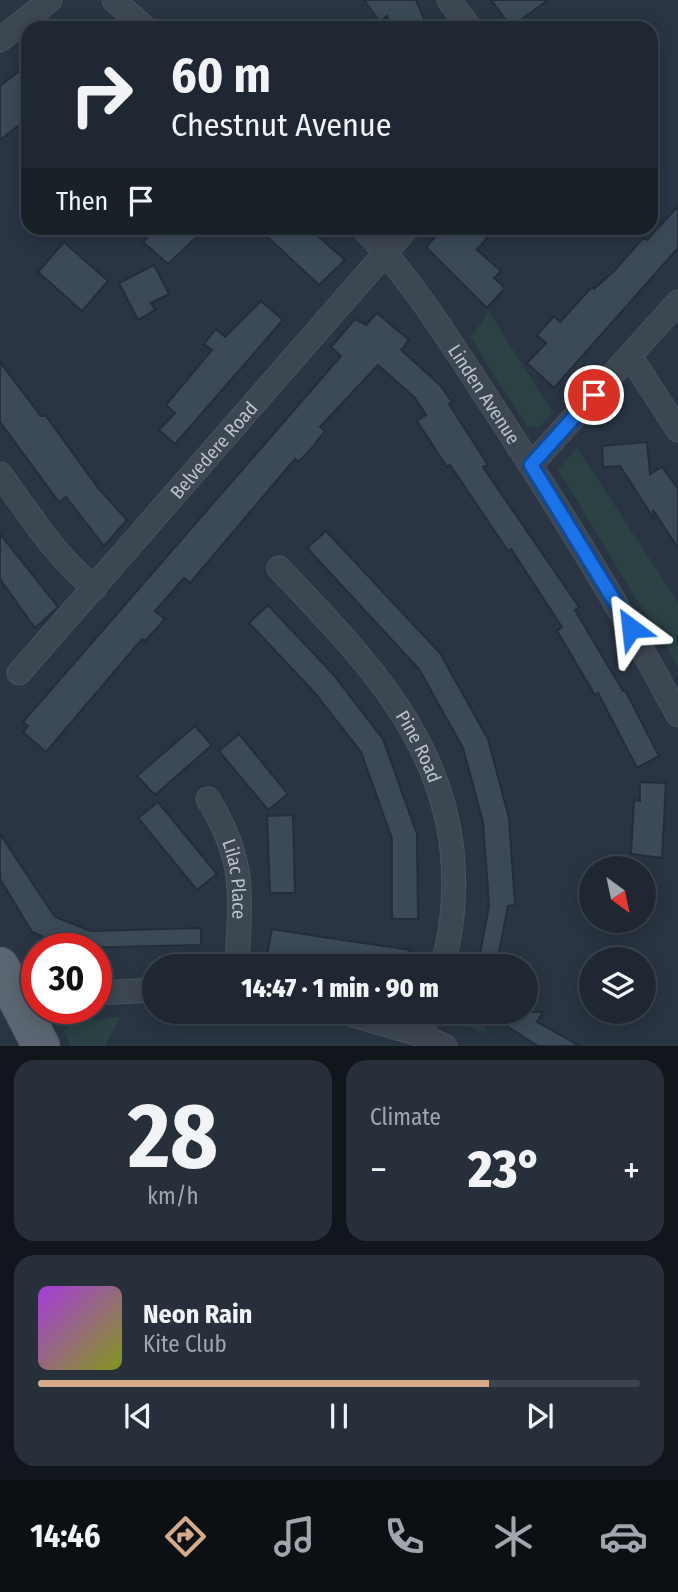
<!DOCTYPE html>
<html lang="en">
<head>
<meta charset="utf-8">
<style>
  body { margin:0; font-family:"Fira Sans Condensed",sans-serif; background:#27303a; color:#f1f3f6; height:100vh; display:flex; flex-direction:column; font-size:26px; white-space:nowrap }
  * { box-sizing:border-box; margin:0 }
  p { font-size:23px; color:#a1a6ac }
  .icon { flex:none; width:38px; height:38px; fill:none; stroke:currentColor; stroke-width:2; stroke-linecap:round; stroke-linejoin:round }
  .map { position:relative; height:1046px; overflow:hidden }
  .side { display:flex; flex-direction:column; gap:14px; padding:14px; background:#11161c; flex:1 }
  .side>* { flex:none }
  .guide { position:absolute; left:21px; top:21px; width:637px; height:214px; border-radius:21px; box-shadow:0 4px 18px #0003,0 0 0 2px #3c444d; background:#1f2832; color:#f1f3f6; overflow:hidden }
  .needle { width:46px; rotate:147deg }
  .fabs { position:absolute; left:579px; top:856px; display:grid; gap:14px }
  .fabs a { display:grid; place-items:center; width:77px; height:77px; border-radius:50%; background:#1f2832; box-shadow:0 4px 18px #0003,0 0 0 2px #3c444d; font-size:35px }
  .speed { position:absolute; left:21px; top:933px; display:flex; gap:14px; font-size:35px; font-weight:700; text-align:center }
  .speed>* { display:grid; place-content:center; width:91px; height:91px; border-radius:50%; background:#1f2832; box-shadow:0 4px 18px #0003,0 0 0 2px #3c444d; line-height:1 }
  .speed .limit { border:10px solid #d22; background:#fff; color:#111 }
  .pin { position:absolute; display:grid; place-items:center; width:60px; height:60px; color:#fff; margin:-30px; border:4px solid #fff; border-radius:50%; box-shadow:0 2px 7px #0007 }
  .me { position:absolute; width:77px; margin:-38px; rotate:330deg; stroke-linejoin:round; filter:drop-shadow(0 0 5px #0008) }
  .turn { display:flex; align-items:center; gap:24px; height:147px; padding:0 35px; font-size:32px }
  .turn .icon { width:91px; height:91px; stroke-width:2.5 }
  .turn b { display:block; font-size:49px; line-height:60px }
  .then { display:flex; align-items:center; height:66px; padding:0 35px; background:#0003; gap:14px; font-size:26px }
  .big { font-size:52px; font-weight:800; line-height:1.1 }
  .side .card { flex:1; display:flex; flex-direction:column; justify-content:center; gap:10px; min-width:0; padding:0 24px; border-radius:21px; background:#27303a }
  .side .dial { align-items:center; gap:0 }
  .dial b { font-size:91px; line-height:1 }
  .song { display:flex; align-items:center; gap:21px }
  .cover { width:84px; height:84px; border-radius:10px; background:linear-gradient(135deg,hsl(280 70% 55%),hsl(70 70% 35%)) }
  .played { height:7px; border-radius:4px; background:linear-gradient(90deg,#d6ab8b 75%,#3c444d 75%) }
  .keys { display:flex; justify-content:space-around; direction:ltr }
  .heat { display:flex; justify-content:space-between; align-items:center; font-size:38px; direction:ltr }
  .side .tiles { flex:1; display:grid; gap:14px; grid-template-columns:1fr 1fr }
  .card:last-child { grid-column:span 2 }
  .trip { position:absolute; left:142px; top:954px; width:396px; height:70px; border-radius:35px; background:#1f2832; box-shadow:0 4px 18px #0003,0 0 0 2px #3c444d; font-weight:800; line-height:70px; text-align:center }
  .dock { display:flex; height:112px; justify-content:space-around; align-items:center; background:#0c1014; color:#a1a6ac }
  .dock .icon { width:49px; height:49px }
  .dock .active { color:#d6ab8b }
  .dock b { font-size:32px; color:#f1f3f6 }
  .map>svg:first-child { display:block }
  .green { fill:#2b4144 }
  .building { fill:#3b4958; stroke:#242d3a; stroke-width:2 }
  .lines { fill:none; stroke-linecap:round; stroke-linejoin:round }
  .street-casing { stroke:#4a525f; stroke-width:25 }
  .primary-casing { stroke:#4a525f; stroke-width:39 }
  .street { stroke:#3d4752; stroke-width:23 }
  .primary { stroke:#5c6672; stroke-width:37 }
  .route-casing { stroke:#114b97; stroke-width:18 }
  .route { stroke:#1a73e8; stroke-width:12 }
  .labels { text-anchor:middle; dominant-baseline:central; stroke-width:7; stroke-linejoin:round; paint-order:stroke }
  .street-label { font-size:19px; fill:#bbc2cc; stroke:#222b38 }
</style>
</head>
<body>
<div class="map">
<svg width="678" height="1046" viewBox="0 0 678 1046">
  <rect width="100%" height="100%" fill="#293543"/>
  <g class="green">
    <path d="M488,310l65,103 -14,14 -12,-1 -57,-89 15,-19z"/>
    <path d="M577,448l101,154v65l-120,-197z"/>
    <path d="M450,1012h29l9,23 -37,-16z"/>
    <path d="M120,1017l-15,29h-35l-6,-15 10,-9z"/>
  </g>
  <g class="building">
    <path d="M364,0h52l12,28h-36l-5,-12 -7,6z"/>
    <path d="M491,0h57l-37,27z"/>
    <path d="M28,64v54l-28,22v-54z"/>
    <path d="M678,206v42l-124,140 -27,-25 19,-20 -9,-8 17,-19 6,6 32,-35 2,2 22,-20 27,-31 4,2z"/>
    <path d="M156,228h50l-38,36 -25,-22z"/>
    <path d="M258,228h51l36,32 -26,25z"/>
    <path d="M443,228h52l-18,22 24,21 -7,7 11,10 -18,20 -61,-61z"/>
    <path d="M64,242l44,39 -26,30 -44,-39z"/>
    <path d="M154,265l15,29 -18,9 4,7 -17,10 -19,-37z"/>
    <path d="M261,301l22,19 -108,124 -16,-14 16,-17 -9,-8 46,-55 -8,-6 12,-15 9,8z"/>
    <path d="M377,313l32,27 -8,10 39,35 12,17 -3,2 39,61 -5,2 96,140 -4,3 48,81 2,-1 34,66 -22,12 -39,-75 -3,2 -38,-64 5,-4 -51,-78 -3,2 -58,-86 -3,2 -30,-46 9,-6 -11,-17 -37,-33 -58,62 5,4 -15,19 -12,12 -3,-3 -105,124 -6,-5 -29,33 10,8 -20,22 -3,-2 -96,113 -23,-20 5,-6 -5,-4 318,-366 -10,-9 24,-28 11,6z"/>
    <path d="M0,362l41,54h5l53,73 28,31 -23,26 -38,-49 -7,5 -59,-80z"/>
    <path d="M647,442l3,32 12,-7 16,22v59l-25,-38 1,9 -34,-53 -17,1 -1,-21z"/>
    <path d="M326,531l114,122 48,86 21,79 6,87 -7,1 -11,57 -18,-4 10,-53 -6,-84 -20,-74 -44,-79 -112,-121z"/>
    <path d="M0,534l58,73 -23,21 -35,-49z"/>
    <path d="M268,605l64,68 51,66 34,95 1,85h-26v-80l-31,-87 -47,-60 -65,-69z"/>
    <path d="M195,726l17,19 -57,50 -18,-19z"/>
    <path d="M239,734l49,60 -20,16 -49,-59z"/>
    <path d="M640,782l26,1 -4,75 -31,-4 3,-54 6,1z"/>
    <path d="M158,802l59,72 -20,16 -59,-72z"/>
    <path d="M293,815l2,78h-25l-3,-77z"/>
    <path d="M0,834l55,83 36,14 110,-3v17l-130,3 -39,-16 -32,-53z"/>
    <path d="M272,929l57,9 83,12 -14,9 4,7h-63l-72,-11z"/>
    <path d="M513,1012h30l-6,10 43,24h-42l-33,-21z"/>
  </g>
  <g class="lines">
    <g class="street-casing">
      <g id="street">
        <path d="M114,0l31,28"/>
        <path d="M449,0l21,28"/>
        <path d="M0,40l50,-40"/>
        <path id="s1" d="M363,228c50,53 88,115 128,176 67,102 130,204 187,311"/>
        <path d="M630,356l48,74"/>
        <path d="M531,465l147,-163"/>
        <path d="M0,474c29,39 56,84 95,114"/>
        <path id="s2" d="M279,568c78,83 160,163 173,282 4,40 2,77 -10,116"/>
        <path id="s3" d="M19,673l388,-445"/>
        <path id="s4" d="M208,799c39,64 32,96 29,167"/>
        <path d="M96,993l58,-3"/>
        <path d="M343,1012l78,23 24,11"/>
        <path d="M421,1035l7,-23"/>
      </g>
    </g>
    <g class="primary-casing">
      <path id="primary" d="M0,966l41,80"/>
    </g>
    <use href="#street" class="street"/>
    <use href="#primary" class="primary"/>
  </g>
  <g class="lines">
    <g class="route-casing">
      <path id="route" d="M594,395l-63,70 100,163"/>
    </g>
    <use href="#route" class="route"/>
  </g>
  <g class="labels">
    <g class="street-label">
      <text stroke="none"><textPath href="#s1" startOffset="206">Linden Avenue</textPath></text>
      <text stroke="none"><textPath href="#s3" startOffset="296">Belvedere Road</textPath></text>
      <text stroke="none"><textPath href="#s2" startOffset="228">Pine Road</textPath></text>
      <text stroke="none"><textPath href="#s4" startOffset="86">Lilac Place</textPath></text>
    </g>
  </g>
</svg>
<div class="fabs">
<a><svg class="needle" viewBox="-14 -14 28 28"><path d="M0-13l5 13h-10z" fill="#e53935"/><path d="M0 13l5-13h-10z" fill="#a1a6ac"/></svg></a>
<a><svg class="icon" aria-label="layers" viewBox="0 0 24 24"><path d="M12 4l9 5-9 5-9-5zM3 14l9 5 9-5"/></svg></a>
</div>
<div class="speed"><div class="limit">30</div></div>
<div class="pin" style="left:594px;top:395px;background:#d93025"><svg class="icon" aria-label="arrive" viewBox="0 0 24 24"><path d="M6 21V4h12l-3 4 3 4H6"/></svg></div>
<svg class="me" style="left:631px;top:628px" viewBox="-20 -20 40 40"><path d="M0-17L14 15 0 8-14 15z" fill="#1a73e8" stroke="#fff" stroke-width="4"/></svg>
<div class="trip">14:47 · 1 min · 90 m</div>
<div class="guide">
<div class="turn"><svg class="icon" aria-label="right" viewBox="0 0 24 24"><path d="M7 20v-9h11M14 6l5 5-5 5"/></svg><div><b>60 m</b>Chestnut Avenue</div></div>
<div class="then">Then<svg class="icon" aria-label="arrive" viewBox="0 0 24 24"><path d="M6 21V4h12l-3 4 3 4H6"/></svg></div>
</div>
</div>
<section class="side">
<div class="tiles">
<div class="card dial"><b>28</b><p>km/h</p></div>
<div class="card"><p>Climate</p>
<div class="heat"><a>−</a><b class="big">23°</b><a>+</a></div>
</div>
<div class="card">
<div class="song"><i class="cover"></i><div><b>Neon Rain</b><p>Kite Club</p></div></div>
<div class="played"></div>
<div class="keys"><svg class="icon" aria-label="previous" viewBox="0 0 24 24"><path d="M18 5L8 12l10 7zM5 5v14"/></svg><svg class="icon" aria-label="pause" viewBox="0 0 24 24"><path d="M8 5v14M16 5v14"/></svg><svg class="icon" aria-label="next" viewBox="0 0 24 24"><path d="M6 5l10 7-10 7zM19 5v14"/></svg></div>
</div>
</div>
</section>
<nav class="dock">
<b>14:46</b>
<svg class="icon active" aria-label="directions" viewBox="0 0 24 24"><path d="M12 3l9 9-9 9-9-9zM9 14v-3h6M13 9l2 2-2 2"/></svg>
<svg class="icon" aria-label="music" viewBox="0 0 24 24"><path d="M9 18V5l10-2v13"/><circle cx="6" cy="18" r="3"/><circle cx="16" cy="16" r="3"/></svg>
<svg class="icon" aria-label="phone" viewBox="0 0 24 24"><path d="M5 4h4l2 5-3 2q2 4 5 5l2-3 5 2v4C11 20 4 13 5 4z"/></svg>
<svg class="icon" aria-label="climate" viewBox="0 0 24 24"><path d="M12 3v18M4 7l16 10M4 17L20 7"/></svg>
<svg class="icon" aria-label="car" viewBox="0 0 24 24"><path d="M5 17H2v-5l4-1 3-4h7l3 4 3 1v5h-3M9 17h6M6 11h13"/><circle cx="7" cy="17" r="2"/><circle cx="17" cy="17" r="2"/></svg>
</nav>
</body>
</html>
